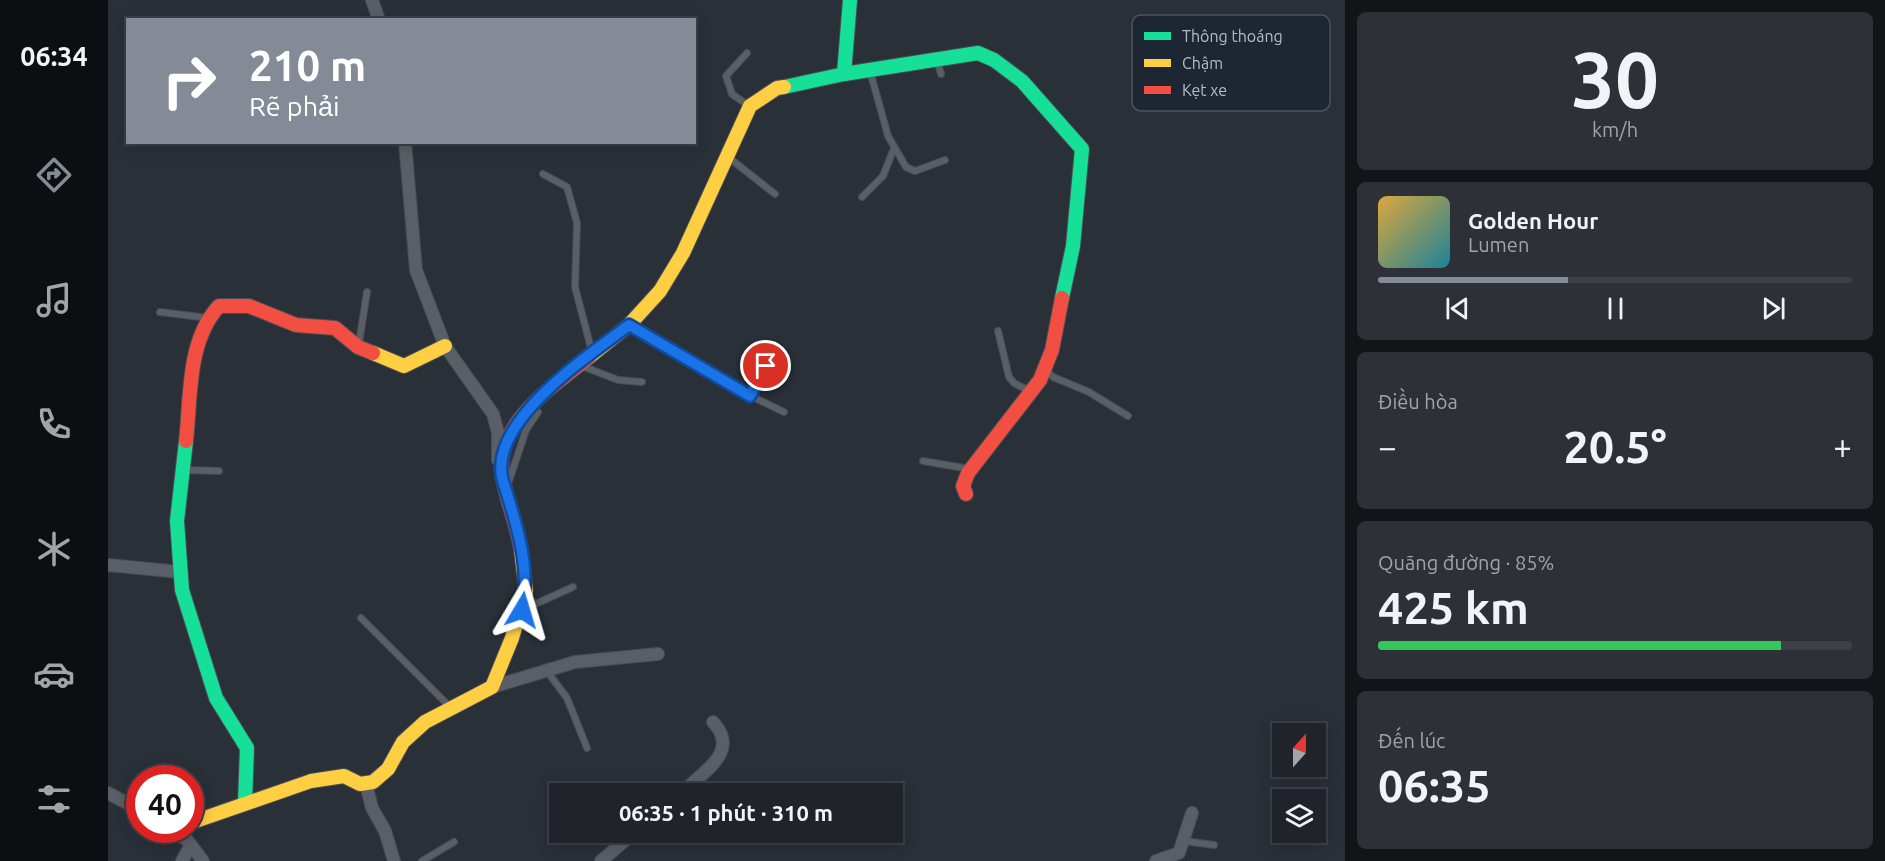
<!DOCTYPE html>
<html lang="vi">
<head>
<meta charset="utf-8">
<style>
  body { margin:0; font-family:Ubuntu,sans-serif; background:#2d3036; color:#f1f3f6; height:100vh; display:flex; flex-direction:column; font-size:22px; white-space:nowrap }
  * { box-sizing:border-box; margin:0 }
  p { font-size:20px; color:#a2a4a8 }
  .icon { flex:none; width:33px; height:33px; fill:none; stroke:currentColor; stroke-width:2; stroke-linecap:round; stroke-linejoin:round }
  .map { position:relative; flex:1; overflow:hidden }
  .drawer { display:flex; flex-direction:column; gap:12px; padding:12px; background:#121417; width:540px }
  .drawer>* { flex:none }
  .top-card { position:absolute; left:18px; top:18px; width:570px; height:126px; border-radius:0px; box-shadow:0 3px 15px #0003,0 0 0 2px #3d4147; background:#848b96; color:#fff; overflow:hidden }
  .needle { width:39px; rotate:21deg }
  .fabs { position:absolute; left:1164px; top:723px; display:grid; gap:12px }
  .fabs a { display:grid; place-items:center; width:54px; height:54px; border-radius:0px; background:#20242a; box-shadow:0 3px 15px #0003,0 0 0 2px #3d4147; font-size:30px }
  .speed { position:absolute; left:18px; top:765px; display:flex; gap:12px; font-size:30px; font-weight:700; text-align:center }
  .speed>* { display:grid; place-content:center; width:78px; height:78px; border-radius:50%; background:#20242a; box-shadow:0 3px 15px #0003,0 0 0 2px #3d4147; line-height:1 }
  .speed .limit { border:9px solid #d22; background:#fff; color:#111 }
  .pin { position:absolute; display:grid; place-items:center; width:51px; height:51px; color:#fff; margin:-26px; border:3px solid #fff; border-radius:50%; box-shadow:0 2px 6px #0007 }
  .me { position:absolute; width:66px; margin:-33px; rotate:7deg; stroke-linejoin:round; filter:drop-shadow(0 0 4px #0008) }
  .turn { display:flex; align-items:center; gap:21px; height:126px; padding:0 24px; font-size:27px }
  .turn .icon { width:78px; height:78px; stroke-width:2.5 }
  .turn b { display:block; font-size:42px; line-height:51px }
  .big { font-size:45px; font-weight:700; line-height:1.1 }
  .drawer .widget { flex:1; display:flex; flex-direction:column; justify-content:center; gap:9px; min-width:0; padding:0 21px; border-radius:9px; background:#2d3036 }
  .drawer .dial { align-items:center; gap:0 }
  .dial b { font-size:78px; line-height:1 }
  .song { display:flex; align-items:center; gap:18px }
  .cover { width:72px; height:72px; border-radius:9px; background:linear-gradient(135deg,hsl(40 70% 55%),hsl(190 70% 35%)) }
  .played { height:6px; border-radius:3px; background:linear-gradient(90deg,#848b96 40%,#3d4147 40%) }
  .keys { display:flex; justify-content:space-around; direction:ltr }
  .heat { display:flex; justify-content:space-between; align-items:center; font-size:33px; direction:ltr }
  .charge { height:9px; border-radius:4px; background:linear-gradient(90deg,#34c759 85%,#3d4147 0) }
  .trip { position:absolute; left:441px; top:783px; width:354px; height:60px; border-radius:0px; background:#20242a; box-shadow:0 3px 15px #0003,0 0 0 2px #3d4147; font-weight:700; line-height:60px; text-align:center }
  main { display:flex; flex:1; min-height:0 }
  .menu { display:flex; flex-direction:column; width:108px; justify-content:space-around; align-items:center; background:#0d0e11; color:#a2a4a8 }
  .menu .icon { width:42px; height:42px }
  .menu .selected { color:#848b96 }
  .menu b { font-size:27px; color:#f1f3f6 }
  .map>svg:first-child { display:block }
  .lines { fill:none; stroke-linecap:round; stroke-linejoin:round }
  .lane-casing { stroke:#484c55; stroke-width:8 }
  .street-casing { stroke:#484c55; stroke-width:14 }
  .fast-casing { stroke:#484c55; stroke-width:16 }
  .slow-casing { stroke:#484c55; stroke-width:16 }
  .jam-casing { stroke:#484c55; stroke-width:16 }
  .lane { stroke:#5a5e66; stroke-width:6 }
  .street { stroke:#5a5e66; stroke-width:12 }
  .fast { stroke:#16e098; stroke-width:14 }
  .slow { stroke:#ffcf43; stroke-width:14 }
  .jam { stroke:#f24e42; stroke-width:14 }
  .route-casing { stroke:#114b97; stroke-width:15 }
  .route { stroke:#1a73e8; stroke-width:10 }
  .key { fill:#1d2633; stroke:#4a5360; stroke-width:1.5 }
  .key-label { font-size:16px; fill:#b4bcc9 }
</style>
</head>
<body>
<main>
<nav class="menu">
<b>06:34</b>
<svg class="icon selected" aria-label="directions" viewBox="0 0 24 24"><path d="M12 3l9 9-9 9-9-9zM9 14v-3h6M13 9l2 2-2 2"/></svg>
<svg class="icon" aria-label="music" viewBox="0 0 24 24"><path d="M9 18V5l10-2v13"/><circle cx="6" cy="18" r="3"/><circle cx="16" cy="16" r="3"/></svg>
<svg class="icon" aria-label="phone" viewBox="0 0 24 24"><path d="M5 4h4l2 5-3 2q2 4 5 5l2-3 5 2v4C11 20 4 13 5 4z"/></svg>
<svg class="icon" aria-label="climate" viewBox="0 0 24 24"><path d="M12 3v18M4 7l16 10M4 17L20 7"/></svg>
<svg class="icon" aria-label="car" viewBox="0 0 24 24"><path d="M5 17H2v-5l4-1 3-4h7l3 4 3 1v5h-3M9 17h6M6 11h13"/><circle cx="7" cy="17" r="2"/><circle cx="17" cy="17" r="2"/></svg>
<svg class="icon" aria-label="filters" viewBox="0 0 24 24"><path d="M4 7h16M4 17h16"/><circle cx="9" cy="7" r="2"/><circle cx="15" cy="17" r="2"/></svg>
</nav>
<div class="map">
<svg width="1237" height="861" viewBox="0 0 1237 861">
  <rect width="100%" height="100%" fill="#2a3038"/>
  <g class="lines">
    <g class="lane-casing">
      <g id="lane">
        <path d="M639,53l-21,23 6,18 17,12"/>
        <path d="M829,60l4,14"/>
        <path d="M762,71l18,65 18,31 9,4 30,-11"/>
        <path d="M620,157l47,37"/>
        <path d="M435,174l24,13 10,36 -2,64 17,65"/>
        <path d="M754,197l21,-21 11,-28"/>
        <path d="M52,312l48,6"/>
        <path d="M522,325l20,14 46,23 36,25 52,25"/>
        <path d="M890,331l11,46 5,6 17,9"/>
        <path d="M251,343l8,-51"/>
        <path d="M474,366l36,14 24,2"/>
        <path d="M938,370l7,7 36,15 39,24"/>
        <path d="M642,396l16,-30"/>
        <path d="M815,461l47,8"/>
        <path d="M77,470l34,1"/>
        <path d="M401,481l17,-51 12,-18"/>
        <path d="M414,610l51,-23"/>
        <path d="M253,618l89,89"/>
        <path d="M438,670l21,28 20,50"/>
        <path d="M51,778l2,-8"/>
        <path d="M1076,841l30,4"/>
        <path d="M314,861l32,-19"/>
      </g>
    </g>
    <g class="street-casing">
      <g id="street">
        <path d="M264,0l7,20"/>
        <path d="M297,142l11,128 29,76 48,68 5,19v27"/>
        <path d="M0,565l72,7"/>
        <path d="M384,687l83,-25 83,-8"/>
        <path d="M252,784h6l6,24 13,23 9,30"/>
        <path d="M0,793l32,17"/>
        <path d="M573,794c19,-21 61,-41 32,-72"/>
        <path d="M65,830l14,10 16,21"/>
        <path d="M74,861l9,-16"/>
        <path d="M493,861l34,-29"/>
        <path d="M1048,861l23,-8 13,-40"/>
      </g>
    </g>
    <g class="fast-casing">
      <g id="fast">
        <path d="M736,74l134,-21 16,7 28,21 60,68 -9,97 -11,52"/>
        <path d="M676,87l60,-13 6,-74"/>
        <path d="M78,441l-9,80 5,69 34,108 31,50 -2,55"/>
      </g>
    </g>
    <g class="slow-casing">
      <g id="slow">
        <path d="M265,353l31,13 41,-20"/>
        <path d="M481,357l40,-32 31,-34 23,-38 67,-147 27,-18 7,-1"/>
        <path d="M82,823l121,-42 33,-5 16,8 13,-2 15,-13 15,-27 22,-20 67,-35 20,-49 14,-47 -5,-41"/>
      </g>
    </g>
    <g class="jam-casing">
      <g id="jam">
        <path d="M78,441c5,-45 1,-100 33,-135h30l47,19 39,3 23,19 15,6"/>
        <path d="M858,494l-3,-8 5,-13 72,-93 12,-30 10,-52"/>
        <path d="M413,550c-4,-26 -15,-50 -19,-76 -6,-52 53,-89 87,-117"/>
      </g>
    </g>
    <use href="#lane" class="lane"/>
    <use href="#street" class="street"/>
    <use href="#fast" class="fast"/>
    <use href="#slow" class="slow"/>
    <use href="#jam" class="jam"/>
  </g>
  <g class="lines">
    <g class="route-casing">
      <path id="route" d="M414,610c9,-43 -6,-88 -19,-129 -17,-59 87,-126 126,-156l121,71 16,-30"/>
    </g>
    <use href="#route" class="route"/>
  </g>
  <rect x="1024" y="15" width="198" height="96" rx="9" class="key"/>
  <rect x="1036" y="32" width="27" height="8" fill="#16e098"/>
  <rect x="1036" y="59" width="27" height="8" fill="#ffcf43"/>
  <rect x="1036" y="86" width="27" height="8" fill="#f24e42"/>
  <g class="key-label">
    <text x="1074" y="42">Thông thoáng</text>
    <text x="1074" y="69">Chậm</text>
    <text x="1074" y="96">Kẹt xe</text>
  </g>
</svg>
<div class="fabs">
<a><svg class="needle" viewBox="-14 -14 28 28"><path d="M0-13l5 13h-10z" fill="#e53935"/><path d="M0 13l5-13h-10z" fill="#a2a4a8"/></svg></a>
<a><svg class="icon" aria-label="layers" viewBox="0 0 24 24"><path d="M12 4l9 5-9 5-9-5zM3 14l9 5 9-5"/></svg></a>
</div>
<div class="speed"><div class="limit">40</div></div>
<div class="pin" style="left:658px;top:366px;background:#d93025"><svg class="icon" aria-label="arrive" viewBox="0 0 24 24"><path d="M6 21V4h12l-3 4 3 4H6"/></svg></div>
<svg class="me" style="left:414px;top:610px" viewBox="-20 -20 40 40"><path d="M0-17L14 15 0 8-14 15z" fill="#1a73e8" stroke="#fff" stroke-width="4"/></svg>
<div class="trip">06:35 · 1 phút · 310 m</div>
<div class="top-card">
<div class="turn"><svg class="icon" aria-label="right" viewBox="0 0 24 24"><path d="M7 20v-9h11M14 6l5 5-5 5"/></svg><div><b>210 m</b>Rẽ phải</div></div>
</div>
</div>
<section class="drawer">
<div class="widget dial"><b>30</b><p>km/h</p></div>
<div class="widget">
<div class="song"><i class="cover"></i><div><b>Golden Hour</b><p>Lumen</p></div></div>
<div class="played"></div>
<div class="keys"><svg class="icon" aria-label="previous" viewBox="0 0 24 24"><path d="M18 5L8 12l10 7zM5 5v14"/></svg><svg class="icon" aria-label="pause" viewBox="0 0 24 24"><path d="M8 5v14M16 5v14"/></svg><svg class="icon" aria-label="next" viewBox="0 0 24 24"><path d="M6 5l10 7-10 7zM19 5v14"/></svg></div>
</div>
<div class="widget"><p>Điều hòa</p>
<div class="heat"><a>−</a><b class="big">20.5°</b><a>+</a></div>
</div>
<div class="widget"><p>Quãng đường · 85%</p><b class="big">425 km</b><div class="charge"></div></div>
<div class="widget"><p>Đến lúc</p><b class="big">06:35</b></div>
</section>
</main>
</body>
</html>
